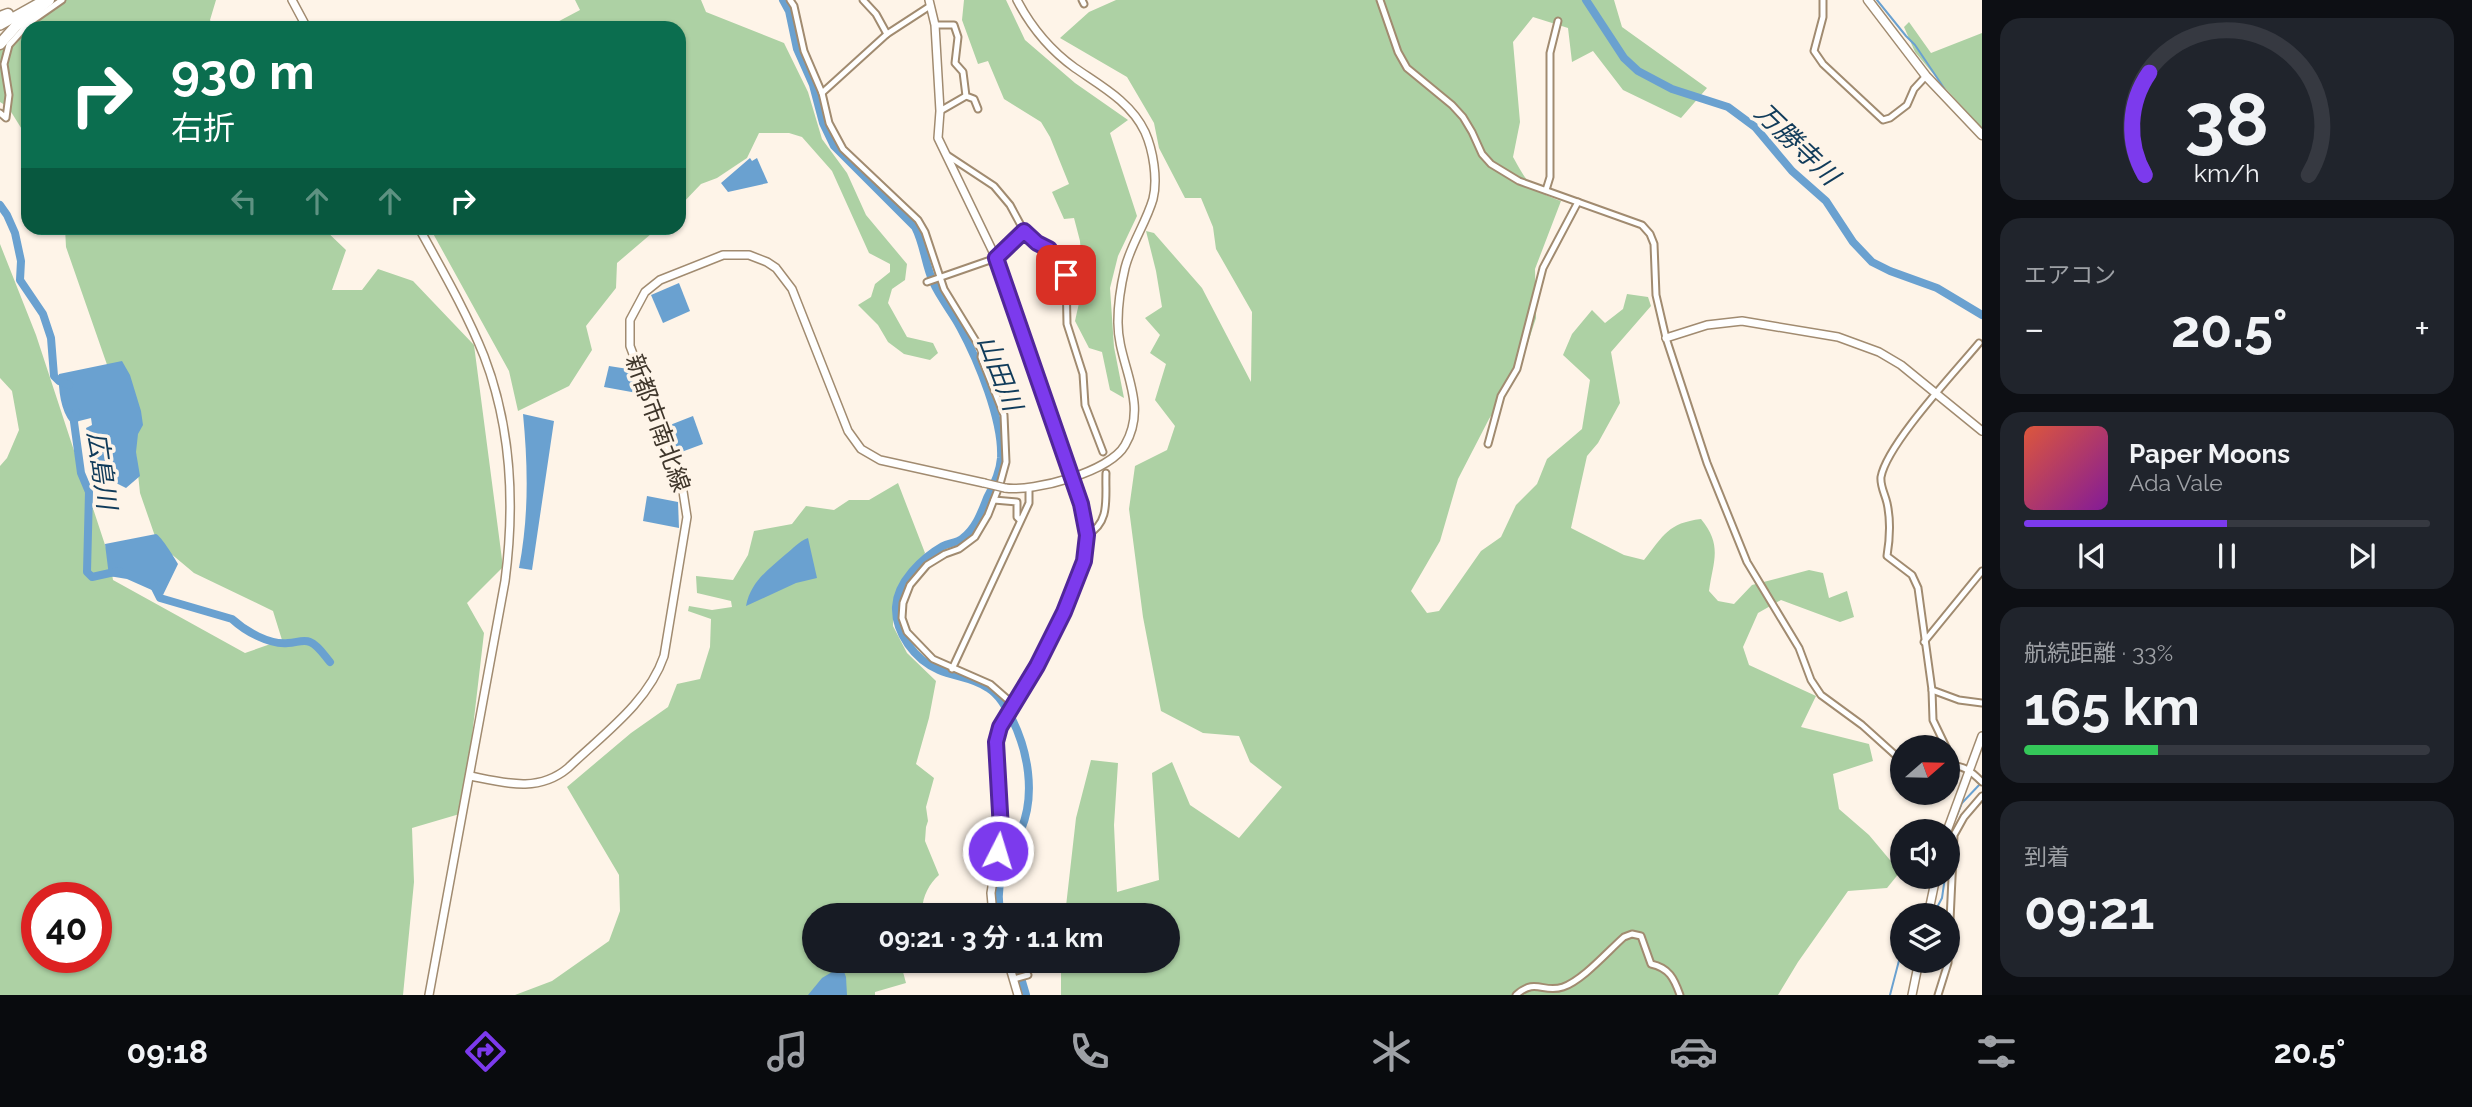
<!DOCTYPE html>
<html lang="ja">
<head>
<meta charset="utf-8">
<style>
  body { margin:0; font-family:Raleway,"Noto Sans JP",sans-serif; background:#20242c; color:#f1f3f6; height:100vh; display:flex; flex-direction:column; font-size:26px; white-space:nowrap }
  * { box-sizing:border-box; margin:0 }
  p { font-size:23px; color:#9ea1a6 }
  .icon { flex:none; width:38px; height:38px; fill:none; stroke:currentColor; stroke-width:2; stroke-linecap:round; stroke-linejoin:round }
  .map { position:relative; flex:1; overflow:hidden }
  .panel { display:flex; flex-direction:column; gap:18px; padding:18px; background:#0d0f14; width:490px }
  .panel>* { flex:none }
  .guide { position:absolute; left:21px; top:21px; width:665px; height:214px; border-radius:21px; box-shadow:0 2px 5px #0004; background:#0b6e4f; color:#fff; overflow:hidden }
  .needle { width:46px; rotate:70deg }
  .tools { position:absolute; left:1890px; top:735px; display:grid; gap:14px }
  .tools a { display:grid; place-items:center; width:70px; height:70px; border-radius:50%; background:#171b24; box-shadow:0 2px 5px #0004; font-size:35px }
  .speed { position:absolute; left:21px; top:882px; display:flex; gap:14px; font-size:35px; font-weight:700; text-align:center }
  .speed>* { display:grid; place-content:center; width:91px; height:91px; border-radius:50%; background:#171b24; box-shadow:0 2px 5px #0004; line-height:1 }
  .speed .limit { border:10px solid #d22; background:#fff; color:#111 }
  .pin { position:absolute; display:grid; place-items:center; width:60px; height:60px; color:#fff; margin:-30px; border-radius:14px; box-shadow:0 4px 10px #0006 }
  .me { position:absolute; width:77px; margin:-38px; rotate:5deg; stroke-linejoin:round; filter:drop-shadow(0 0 5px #0008) }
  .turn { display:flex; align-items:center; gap:24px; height:147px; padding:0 35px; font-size:32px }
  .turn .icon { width:91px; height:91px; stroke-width:2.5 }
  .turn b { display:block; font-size:49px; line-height:60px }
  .lanes { display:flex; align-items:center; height:66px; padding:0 35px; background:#0003; justify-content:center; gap:35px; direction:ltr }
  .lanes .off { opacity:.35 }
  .big { font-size:52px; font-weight:700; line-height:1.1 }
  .panel .widget { flex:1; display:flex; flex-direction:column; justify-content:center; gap:10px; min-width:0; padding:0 24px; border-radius:21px; background:#20242c }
  .panel .dial { align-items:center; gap:0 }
  .dial svg { height:182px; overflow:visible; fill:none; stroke:#363941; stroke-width:7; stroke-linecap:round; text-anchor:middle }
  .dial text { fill:#f1f3f6; stroke:none }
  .song { display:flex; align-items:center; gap:21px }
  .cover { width:84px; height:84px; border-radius:10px; background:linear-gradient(135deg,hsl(10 70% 55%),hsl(290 70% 35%)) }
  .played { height:7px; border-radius:4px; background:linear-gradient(90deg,#7c3aed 50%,#363941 50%) }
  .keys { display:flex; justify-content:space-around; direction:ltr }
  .heat { display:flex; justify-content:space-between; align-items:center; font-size:38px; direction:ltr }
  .charge { height:10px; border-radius:5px; background:linear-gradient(90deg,#34c759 33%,#363941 0) }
  .trip { position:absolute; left:802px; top:903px; width:378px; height:70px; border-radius:35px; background:#171b24; box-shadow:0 2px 5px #0004; font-weight:700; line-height:70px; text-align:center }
  .dock { display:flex; height:112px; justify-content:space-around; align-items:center; background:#090b0e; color:#9ea1a6 }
  .dock .icon { width:49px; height:49px }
  .dock .current { color:#7c3aed }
  .dock b { font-size:32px; color:#f1f3f6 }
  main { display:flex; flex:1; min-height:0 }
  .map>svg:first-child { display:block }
  .green { fill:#add1a4; fill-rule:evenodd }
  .water { fill:#6aa1d0 }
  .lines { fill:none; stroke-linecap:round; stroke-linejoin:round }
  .stream { stroke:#6aa1d0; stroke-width:2 }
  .river { stroke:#6aa1d0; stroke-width:8 }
  .minor-casing { stroke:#a18b70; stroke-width:9 }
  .tertiary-casing { stroke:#a18b70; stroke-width:10 }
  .secondary-casing { stroke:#a18b70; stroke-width:11 }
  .trunk-casing { stroke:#a18b70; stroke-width:12 }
  .motorway-casing { stroke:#a18b70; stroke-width:13 }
  .minor { stroke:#fff; stroke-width:5 }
  .tertiary { stroke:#fff; stroke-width:7 }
  .secondary { stroke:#fff; stroke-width:8 }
  .trunk { stroke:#fff; stroke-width:9 }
  .motorway { stroke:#fff; stroke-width:10 }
  .tertiary-bridge-casing { stroke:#a18b70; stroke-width:10; stroke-linecap:butt }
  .tertiary-bridge { stroke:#fff; stroke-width:7 }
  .route-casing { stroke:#51269a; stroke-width:18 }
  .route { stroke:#7c3aed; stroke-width:12 }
  .labels { text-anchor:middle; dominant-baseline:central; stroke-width:7; stroke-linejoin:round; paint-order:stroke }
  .street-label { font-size:24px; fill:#3f362b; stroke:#fef4e8 }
  .water-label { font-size:26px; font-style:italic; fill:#103b5a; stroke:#fef4e8 }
</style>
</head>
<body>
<main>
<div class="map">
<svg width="1982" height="995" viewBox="0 0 1982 995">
  <rect width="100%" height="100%" fill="#fef4e8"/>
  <g class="green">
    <path d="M58,0h158l-6,20 4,8h-186v111l-20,-32 -8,-5v-68z"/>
    <path d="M575,0h126l5,12 78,31 24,49 14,47 25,34 19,42 41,49 -2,16 -13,9 -4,14 19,34 26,6 5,10 -8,7 -26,-6 -16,-12 -10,-17 -20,-20 13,-8 4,-13 15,-12v-8l-21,-11 -37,-82 -30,-34 -13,-4h-30l-12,25 -30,20 -16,6 -22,23v-179h-133l34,-18z"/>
    <path d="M964,0h42l19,40 50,43 53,37 -18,13 27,83 -19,40 -8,32 4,59 10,51 -14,-8 -8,-38 -13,-4 -14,-27 8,-36 -3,-44 -6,-23 -10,1 -12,-27 17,-8 -19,-47 -9,-15 -37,-23 -16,-38 -10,3 -16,-44z"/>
    <path d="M1116,0h498l8,27 85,61 -26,30 -58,-28 -30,-39 -21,11 -4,-34 -35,-11 -20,25 7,80 -7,35c15,27 19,34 48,44l-26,68 1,49 -17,52 -30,49 -31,60 -18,62 -29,50 16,22 12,-2 42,-60 20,-14 15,-32 21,-21 10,-25 35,-30 8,-49 -27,-25 9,-21 20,-24 13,13 18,-14 4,-15 21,3 3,9 -40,46 9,51 -22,40 -11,13 -16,72 53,27 20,5c20,-25 24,-37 57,-41 22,27 12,42 8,72l9,10 16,3 18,-19 57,-15 14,3 6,25 18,-7 7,26 -14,5 -59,-22 -23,13 -15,34 6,18 67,31 -15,31 68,17 4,17 -40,13 6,35 30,26 31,37 -13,16 -39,3 -50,71 -20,33h-717v-34h106v-46h-102l11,-97 15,-58 27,3 -4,62 3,67 42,-12 -7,-107 20,-11 18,43 49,33 43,-51 -32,-25 -11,-26 -36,-3 -42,-22 -18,-94 -14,-108 6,-43 32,-16 8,-24 -20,-26 11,-36 -16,-11 10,-18 -15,-17 17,-11 -6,-36 -10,-40 8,2 48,55 49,94 1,-70 -36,-63 -3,-22 -12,-29h-16l-26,-50 -5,-25 -27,-46 -67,-39 29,-26z"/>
    <path d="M1909,22l22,31 51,-20v95l-36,-39 -31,-37 -11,-25z"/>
    <path d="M65,228h258l23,22 -14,40h30l16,-21 35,12 61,64 29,222 -36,36 17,30 -21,180 -51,15 2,54 -11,113h-403v-529l7,-8 12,-28 -7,-39 -12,-13v-134l36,91 73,222 4,23 132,73 37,-13 -9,-29 -79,-38 -37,-31 -17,-49 -5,-48 -69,-198zM37,898h59v59h-59z"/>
    <path d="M430,228h228l-41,35 -1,25 -30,38 6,24 -23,36 -51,25 -9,-40z"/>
    <path d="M898,483l27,70 -31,46 -1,27 14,27 29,28 -7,37 -13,46 18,14 -8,29 2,14 -2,6 -1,14 14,34c-11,9 -19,27 -16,40h-109v46h97l-8,11 3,11 -31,9v3h-360l37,-14 57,-40 11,-30 -1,-36 -52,-88 64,-54 37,-26 9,-23 23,-5 10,-32 1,-28 -23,-8 1,-5 23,4 20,-3 -1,-6 -34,-8 -1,-17 37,4 15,-25 6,-24 38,-7 14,-18 28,4 15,-10h20z"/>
  </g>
  <g class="water">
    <path d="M750,158l2,3 5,-3 11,25 -40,9 -7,-9z"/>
    <path d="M679,283l11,28 -27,12 -12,-28z"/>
    <path d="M122,361l8,14 11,36 2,14 -5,9 -2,18 4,24 -14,12 -26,-13 -6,-11 -8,-36 6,-3 -1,-7 -20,5c-10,-12 -13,-34 -12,-49z"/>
    <path d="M609,366l19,3 9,24 -33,-6z"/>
    <path d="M523,414l31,7 -22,149 -13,-2c10,-52 9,-102 4,-154z"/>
    <path d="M693,416l10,28 -27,10 -8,-24 2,-5z"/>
    <path d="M647,496l31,6 1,26 -36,-7z"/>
    <path d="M156,534c5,2 18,23 22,30l-15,31 -36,-16 -18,-3 -4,-32z"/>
    <path d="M808,538l9,40 -21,5 -50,23c5,-25 22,-36 40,-52 8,-6 12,-12 22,-16z"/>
    <path d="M842,966l4,11 1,18h-39l14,-17z"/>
  </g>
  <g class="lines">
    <g class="stream">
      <path d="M1877,0l29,36 9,9 33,49"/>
      <path d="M1956,818l6,-15 19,-20"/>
      <path d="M1933,915l9,-17 3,-21"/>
      <path d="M1890,995l12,-46"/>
    </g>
    <g class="river">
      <path d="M783,0l6,11 8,38 16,36 10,38 11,23 81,81c9,17 10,37 18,55 7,16 19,30 27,45 18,33 43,94 41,131 -1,13 -8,29 -14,40 -6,15 -11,30 -24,40 -6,5 -14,5 -20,8 -21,12 -46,36 -47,61 -1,26 19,53 43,63 16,7 34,7 49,18 11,7 17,18 23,29 17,33 25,77 10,113 -13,29 -28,52 -20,85"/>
      <path d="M1586,0l38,58 14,13 34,18 56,18 27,20 37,44 34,30 27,41 19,20 18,9 47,17 45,27"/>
      <path d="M0,205l7,10 8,18 6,28 -1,19 23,34 8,24 3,38 5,5 10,4"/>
      <path d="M76,412l-2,10 7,51 8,19 -2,80 5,5 27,-6"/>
      <path d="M154,586l6,12 72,21c13,12 37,26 56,24 8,0 15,-4 22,-1 8,3 14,13 20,20"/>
      <path d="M1016,961l10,34"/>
    </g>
    <g class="minor-casing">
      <g id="minor">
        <path d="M790,0l4,6 10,45 18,42 65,-59 43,-28"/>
        <path d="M863,0l13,14 11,20"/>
        <path d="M1082,0l2,4"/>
        <path d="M1380,0l18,52 9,16 45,37 11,12 9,15 10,22 9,10 28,17 123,44 8,9 4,10 2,51 10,43 41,125 40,99 52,86 12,32 10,15 41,30 40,36"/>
        <path d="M1823,0v17l-9,34 9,13 60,56 7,-2 17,-13 7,-16 12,-13"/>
        <path d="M935,25h19l4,12 -3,26 8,9 3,24 8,3 4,10"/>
        <path d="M822,93l7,30 14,26 75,71 7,12 19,57 38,62 -1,6 23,58 2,47 -6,22 -12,31 -13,22 -16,12 -14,5 -18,11 -17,20 -7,18 -1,15 5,14 26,27 57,25 24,21"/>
        <path d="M940,111l26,-15"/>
        <path d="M0,113l6,5 3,-23 -5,-31 5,-19 20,-22 33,-23"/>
        <path d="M947,155l47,31 16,19 14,26 12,12 13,6 13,18 4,8 1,49 16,50 2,31 18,47"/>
        <path d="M1546,190l4,-13v-124l8,-32"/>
        <path d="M927,282l69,-24 28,-27"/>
        <path d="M1488,444l13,-48 16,-27 26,-101 35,-66"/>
        <path d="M994,500l23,2v15l3,3"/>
        <path d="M1087,535c24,-13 18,-37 19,-62"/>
        <path d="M1924,642l58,-71"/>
        <path d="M952,669l77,-166v-14"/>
        <path d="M1932,690l27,10 23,3"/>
        <path d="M1946,747l-13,-27 -1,-30 -14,-102 -6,-13 -25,-19c3,-18 4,-35 0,-53 -2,-9 -7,-17 -6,-26 6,-33 74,-105 98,-134"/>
        <path d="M1948,752l6,13"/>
        <path d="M1948,766c15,-2 24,6 34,16"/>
        <path d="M1014,979l14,-4"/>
        <path d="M1516,995c20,-18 27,-1 47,-8 20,-7 44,-35 61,-50l8,-3 9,2 10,28c18,4 23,14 29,31"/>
        <path d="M1938,995l10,-32 6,-128 10,-18 18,-21"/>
      </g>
    </g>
    <g class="tertiary-casing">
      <g id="tertiary">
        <path d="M292,0l15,28"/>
        <path d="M929,0l6,25 5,86 -2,27 56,116 87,250 6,31 -3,26 -20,51 -27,54 -37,61 -4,15 5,88 -10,63 2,22"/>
        <path d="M419,228c23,42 47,83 65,128 28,73 31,149 21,225l-76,414"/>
        <path d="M1666,338l41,-13 35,-4 96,16 41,15 22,13 81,66"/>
        <path d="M1005,488c29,4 105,-16 120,-43 25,-43 -8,-81 -7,-124 0,-17 3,-36 7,-53 6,-24 21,-45 28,-69 5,-20 0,-49 -8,-67 -14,-30 -44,-46 -70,-64 -25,-18 -44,-41 -58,-68"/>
        <path d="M470,776c35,7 68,17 98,-8 34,-33 80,-65 96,-112l23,-139 -5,-32 -52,-139v-26l15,-28 15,-12 63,-25h26l18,7 9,6 16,21 56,142 13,18 19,11 104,23"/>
        <path d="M1947,831l35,-95"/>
        <path d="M1928,915l8,-38"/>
        <path d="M1008,961l10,34"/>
        <path d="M1912,995l7,-34"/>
      </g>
    </g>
    <g class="secondary-casing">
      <path id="secondary" d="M1868,0l58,76 56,59"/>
    </g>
    <g class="trunk-casing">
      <path id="trunk" d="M0,25l43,-24"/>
    </g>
    <g class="motorway-casing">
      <g id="motorway">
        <path d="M0,17l8,-3"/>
        <path d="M0,44l16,-18 33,-26"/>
      </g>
    </g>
    <use href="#minor" class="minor"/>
    <use href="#tertiary" class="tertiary"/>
    <use href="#secondary" class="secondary"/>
    <use href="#trunk" class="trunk"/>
    <use href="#motorway" class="motorway"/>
    <g class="tertiary-bridge-casing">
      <path id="tertiary-bridge" d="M984,483l21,5"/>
    </g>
    <use href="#tertiary-bridge" class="tertiary-bridge"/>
  </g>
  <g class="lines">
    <g class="route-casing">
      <path id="route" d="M998,851l3,-21 -5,-88 4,-15 37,-61 27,-54 20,-51 3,-26 -6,-31 -85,-246 28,-27 13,12 12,6 17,26"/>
    </g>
    <use href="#route" class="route"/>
  </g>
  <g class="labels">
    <g class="street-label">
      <text transform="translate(658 423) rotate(70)">新都市南北線</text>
    </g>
    <g class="water-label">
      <text transform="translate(1797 144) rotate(44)">万勝寺川</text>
      <text transform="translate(1000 373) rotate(69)">山田川</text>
      <text transform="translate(102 470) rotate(82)">広島川</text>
    </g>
  </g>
</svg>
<div class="tools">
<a><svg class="needle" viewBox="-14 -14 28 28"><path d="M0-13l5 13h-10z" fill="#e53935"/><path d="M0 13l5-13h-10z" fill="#9ea1a6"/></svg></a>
<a><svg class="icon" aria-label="sound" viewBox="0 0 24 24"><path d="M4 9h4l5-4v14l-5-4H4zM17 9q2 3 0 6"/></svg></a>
<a><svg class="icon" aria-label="layers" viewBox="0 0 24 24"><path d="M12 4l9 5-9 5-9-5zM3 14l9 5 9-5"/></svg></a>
</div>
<div class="speed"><div class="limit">40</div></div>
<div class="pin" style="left:1066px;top:275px;background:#d93025"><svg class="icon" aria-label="arrive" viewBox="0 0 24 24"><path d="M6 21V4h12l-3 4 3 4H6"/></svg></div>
<svg class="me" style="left:998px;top:851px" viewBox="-20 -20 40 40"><circle r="17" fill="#7c3aed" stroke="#fff" stroke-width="3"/><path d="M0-11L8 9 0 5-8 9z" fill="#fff"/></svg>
<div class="trip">09:21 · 3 分 · 1.1 km</div>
<div class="guide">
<div class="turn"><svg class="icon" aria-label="right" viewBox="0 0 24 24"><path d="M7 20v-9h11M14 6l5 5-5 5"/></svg><div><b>930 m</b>右折</div></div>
<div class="lanes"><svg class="icon off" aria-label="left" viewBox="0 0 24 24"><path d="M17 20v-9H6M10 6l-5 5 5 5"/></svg><svg class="icon off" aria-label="ahead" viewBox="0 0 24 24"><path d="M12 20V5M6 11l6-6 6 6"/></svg><svg class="icon off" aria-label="ahead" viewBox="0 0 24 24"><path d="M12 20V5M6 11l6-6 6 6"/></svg><svg class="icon" aria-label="right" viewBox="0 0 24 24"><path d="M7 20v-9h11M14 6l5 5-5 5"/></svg></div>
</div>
</div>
<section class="panel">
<div class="widget dial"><svg viewBox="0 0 100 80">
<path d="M14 69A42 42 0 1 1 86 69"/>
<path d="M14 69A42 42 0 0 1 16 24" stroke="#7c3aed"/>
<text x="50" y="56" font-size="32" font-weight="700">38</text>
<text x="50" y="72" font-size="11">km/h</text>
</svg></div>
<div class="widget"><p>エアコン</p>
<div class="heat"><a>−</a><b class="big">20.5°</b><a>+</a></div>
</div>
<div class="widget">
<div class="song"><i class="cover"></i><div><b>Paper Moons</b><p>Ada Vale</p></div></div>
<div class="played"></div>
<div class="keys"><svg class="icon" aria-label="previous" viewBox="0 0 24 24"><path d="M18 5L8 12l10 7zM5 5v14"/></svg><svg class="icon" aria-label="pause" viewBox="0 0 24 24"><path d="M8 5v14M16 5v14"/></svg><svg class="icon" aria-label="next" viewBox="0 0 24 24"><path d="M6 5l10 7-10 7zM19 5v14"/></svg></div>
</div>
<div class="widget"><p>航続距離 · 33%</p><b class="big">165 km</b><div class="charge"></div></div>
<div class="widget"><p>到着</p><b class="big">09:21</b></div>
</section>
</main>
<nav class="dock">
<b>09:18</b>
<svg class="icon current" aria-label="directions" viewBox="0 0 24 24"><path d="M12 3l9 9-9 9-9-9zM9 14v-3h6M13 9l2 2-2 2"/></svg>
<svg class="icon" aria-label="music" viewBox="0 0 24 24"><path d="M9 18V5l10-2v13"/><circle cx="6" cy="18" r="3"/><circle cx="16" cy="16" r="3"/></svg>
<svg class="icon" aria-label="phone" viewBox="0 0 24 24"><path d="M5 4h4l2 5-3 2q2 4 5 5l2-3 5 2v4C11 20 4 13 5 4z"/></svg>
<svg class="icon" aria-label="climate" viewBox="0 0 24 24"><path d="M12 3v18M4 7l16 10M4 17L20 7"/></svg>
<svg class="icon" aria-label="car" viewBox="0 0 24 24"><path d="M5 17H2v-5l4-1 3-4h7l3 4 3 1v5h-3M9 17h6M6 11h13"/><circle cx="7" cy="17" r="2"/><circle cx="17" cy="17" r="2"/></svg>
<svg class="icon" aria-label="filters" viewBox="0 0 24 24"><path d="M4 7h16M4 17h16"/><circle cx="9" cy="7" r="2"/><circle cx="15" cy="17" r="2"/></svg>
<b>20.5°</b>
</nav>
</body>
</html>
